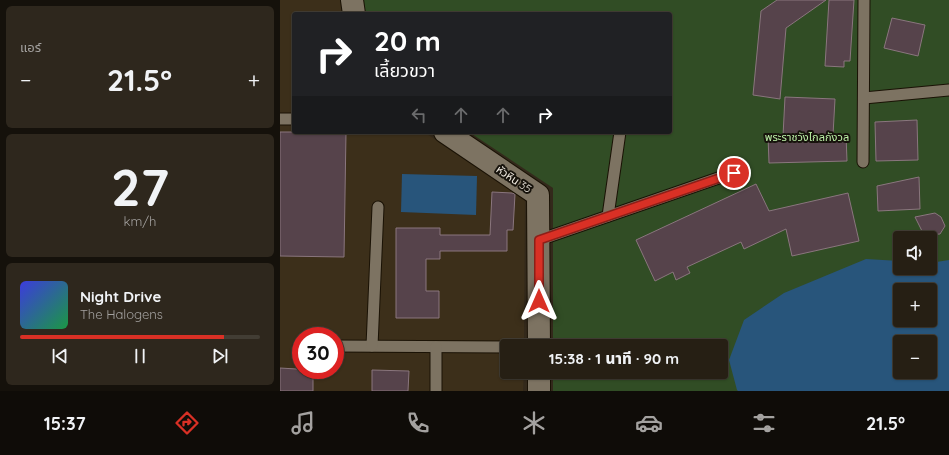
<!DOCTYPE html>
<html lang="th">
<head>
<meta charset="utf-8">
<style>
  body { margin:0; font-family:Quicksand,"Noto Sans Thai",sans-serif; background:#2e271d; color:#f1f3f6; height:100vh; display:flex; flex-direction:column; font-size:15px; white-space:nowrap }
  * { box-sizing:border-box; margin:0 }
  p { font-size:13px; color:#a4a2a0 }
  .icon { flex:none; width:22px; height:22px; fill:none; stroke:currentColor; stroke-width:2; stroke-linecap:round; stroke-linejoin:round }
  .map { position:relative; flex:1; overflow:hidden }
  .sheet { display:flex; flex-direction:column; gap:6px; padding:6px; background:#15110b; width:280px }
  .sheet>* { flex:none }
  .top-card { position:absolute; left:12px; top:12px; width:380px; height:122px; border-radius:4px; box-shadow:0 1px 3px #0004,0 0 0 1px #423d34; background:#202124; color:#fff; overflow:hidden }
  .controls { position:absolute; left:613px; top:231px; display:grid; gap:8px }
  .controls a { display:grid; place-items:center; width:44px; height:44px; border-radius:4px; background:#261f14; box-shadow:0 1px 3px #0004,0 0 0 1px #423d34; font-size:20px }
  .speed { position:absolute; left:12px; top:327px; display:flex; gap:8px; font-size:20px; font-weight:700; text-align:center }
  .speed>* { display:grid; place-content:center; width:52px; height:52px; border-radius:50%; background:#261f14; box-shadow:0 1px 3px #0004,0 0 0 1px #423d34; line-height:1 }
  .speed .limit { border:6px solid #d22; background:#fff; color:#111 }
  .pin { position:absolute; display:grid; place-items:center; width:34px; height:34px; color:#fff; margin:-17px; border:2px solid #fff; border-radius:50%; box-shadow:0 1px 4px #0007 }
  .me { position:absolute; width:44px; margin:-22px; rotate:0deg; stroke-linejoin:round; filter:drop-shadow(0 0 3px #0008) }
  .turn { display:flex; align-items:center; gap:14px; height:84px; padding:0 16px; font-size:18px }
  .turn .icon { width:52px; height:52px; stroke-width:2.5 }
  .turn b { display:block; font-size:28px; line-height:34px }
  .lanes { display:flex; align-items:center; height:38px; padding:0 16px; background:#0003; justify-content:center; gap:20px; direction:ltr }
  .lanes .off { opacity:.35 }
  .big { font-size:30px; font-weight:800; line-height:1.1 }
  .sheet .widget { flex:1; display:flex; flex-direction:column; justify-content:center; gap:6px; min-width:0; padding:0 14px; border-radius:6px; background:#2e271d }
  .sheet .dial { align-items:center; gap:0 }
  .dial b { font-size:52px; line-height:1 }
  .song { display:flex; align-items:center; gap:12px }
  .cover { width:48px; height:48px; border-radius:6px; background:linear-gradient(135deg,hsl(240 70% 55%),hsl(140 70% 35%)) }
  .played { height:4px; border-radius:2px; background:linear-gradient(90deg,#d93025 85%,#423d34 85%) }
  .keys { display:flex; justify-content:space-around; direction:ltr }
  .heat { display:flex; justify-content:space-between; align-items:center; font-size:22px; direction:ltr }
  .trip { position:absolute; left:220px; top:339px; width:228px; height:40px; border-radius:4px; background:#261f14; box-shadow:0 1px 3px #0004,0 0 0 1px #423d34; font-weight:800; line-height:40px; text-align:center }
  .tabs { display:flex; height:64px; justify-content:space-around; align-items:center; background:#0f0c08; color:#a4a2a0 }
  .tabs .icon { width:28px; height:28px }
  .tabs .selected { color:#d93025 }
  .tabs b { font-size:18px; color:#f1f3f6 }
  main { display:flex; flex:1; min-height:0 }
  .map>svg:first-child { display:block }
  .built { fill:#3c2f1a; fill-rule:evenodd }
  .green { fill:#314d25; fill-rule:evenodd }
  .water { fill:#28557b; fill-rule:evenodd }
  .building { fill:#56434b; stroke:#8a767e }
  .lines { fill:none; stroke-linecap:round; stroke-linejoin:round }
  .service-casing { stroke:#1a1205; stroke-width:13 }
  .minor-casing { stroke:#1a1205; stroke-width:24 }
  .service { stroke:#7d7362; stroke-width:11 }
  .minor { stroke:#7d7362; stroke-width:22 }
  .route-casing { stroke:#8d1f18; stroke-width:10 }
  .route { stroke:#d93025; stroke-width:7 }
  .labels { text-anchor:middle; dominant-baseline:central; stroke-width:4; stroke-linejoin:round; paint-order:stroke }
  .park-label { font-size:11px; fill:#bdf1a8; stroke:#17130c }
  .street-label { font-size:11px; fill:#f2ece3; stroke:#17130c }
</style>
</head>
<body>
<main>
<section class="sheet">
<div class="widget"><p>แอร์</p>
<div class="heat"><a>−</a><b class="big">21.5°</b><a>+</a></div>
</div>
<div class="widget dial"><b>27</b><p>km/h</p></div>
<div class="widget">
<div class="song"><i class="cover"></i><div><b>Night Drive</b><p>The Halogens</p></div></div>
<div class="played"></div>
<div class="keys"><svg class="icon" aria-label="previous" viewBox="0 0 24 24"><path d="M18 5L8 12l10 7zM5 5v14"/></svg><svg class="icon" aria-label="pause" viewBox="0 0 24 24"><path d="M8 5v14M16 5v14"/></svg><svg class="icon" aria-label="next" viewBox="0 0 24 24"><path d="M6 5l10 7-10 7zM19 5v14"/></svg></div>
</div>
</section>
<div class="map">
<svg width="669" height="391" viewBox="0 0 669 391">
  <rect width="100%" height="100%" fill="#33291b"/>
  <path class="built" d="M0,0h62l1,14h-49v118h130l101,67 -1,147h-17v26h17l-1,19h-243zM21,336h34v34h-34z"/>
  <path class="green" d="M80,0h589v391h-396v-19h168v-26h-168v-158l-84,-56h201v-118h-306zM620,238h30v30h-30zM620,290h30v30h-30zM620,342h30v30h-30z"/>
  <g class="water">
    <path d="M122,174l75,2 -1,39 -75,-3z"/>
    <path d="M586,259l34,2v7h30v-5l19,-3v131h-211l-1,-1 -8,-30 15,-40 40,-27zM620,290h30v30h-30zM620,342h30v30h-30z"/>
  </g>
  <g class="building">
    <path d="M497,0h49l-40,28 -6,71 -27,-4 8,-84z"/>
    <path d="M549,0h25l-4,61h-6v6l-19,-1z"/>
    <path d="M612,18l33,7 -7,31 -34,-8z"/>
    <path d="M505,97l50,2 -2,36h13l1,26 -78,2 -1,-27h15z"/>
    <path d="M637,120l1,40 -42,1 -1,-39z"/>
    <path d="M0,132h66l-2,125 -64,-1z"/>
    <path d="M639,177l1,32 -42,2 -1,-25z"/>
    <path d="M476,184l13,27 79,-18 11,48 -67,15 -6,-27 -42,20 -3,-7 -54,25 3,6 -14,7 -3,-8 -18,9 -19,-41z"/>
    <path d="M212,192l20,1 3,1 -2,36h-6v21h-67v8h-14v32h13v27h-43v-90h44v7h50z"/>
    <path d="M655,213l6,4 4,9 -5,8 -16,1 -9,-18z"/>
    <path d="M0,368l33,2v21h-33z"/>
    <path d="M92,370l37,1 -1,20h-36z"/>
  </g>
  <g class="lines">
    <g class="service-casing">
      <g id="service">
        <path d="M584,98l85,-8"/>
        <path d="M0,119h14"/>
        <path d="M583,162l1,-162"/>
        <path d="M328,216l12,-84"/>
        <path d="M259,240l194,-67"/>
        <path d="M19,346h2"/>
        <path d="M55,346l172,1"/>
        <path d="M92,346l6,-139"/>
        <path d="M156,391v-44"/>
      </g>
    </g>
    <g class="minor-casing">
      <g id="minor">
        <path d="M72,0l2,14"/>
        <path d="M165,132l93,63 1,151"/>
        <path d="M259,372v19"/>
      </g>
    </g>
    <use href="#service" class="service"/>
    <use href="#minor" class="minor"/>
  </g>
  <g class="lines">
    <g class="route-casing">
      <path id="route" d="M259,301v-61l195,-67"/>
    </g>
    <use href="#route" class="route"/>
  </g>
  <g class="labels">
    <g class="park-label">
      <text x="527" y="137">พระราชวังไกลกังวล</text>
    </g>
    <g class="street-label">
      <text transform="translate(234 179) rotate(34)">หัวหิน 35</text>
    </g>
  </g>
</svg>
<div class="controls">
<a><svg class="icon" aria-label="sound" viewBox="0 0 24 24"><path d="M4 9h4l5-4v14l-5-4H4zM17 9q2 3 0 6"/></svg></a>
<a>+</a>
<a>−</a>
</div>
<div class="speed"><div class="limit">30</div></div>
<div class="pin" style="left:454px;top:173px;background:#d93025"><svg class="icon" aria-label="arrive" viewBox="0 0 24 24"><path d="M6 21V4h12l-3 4 3 4H6"/></svg></div>
<svg class="me" style="left:259px;top:301px" viewBox="-20 -20 40 40"><path d="M0-17L14 15 0 8-14 15z" fill="#d93025" stroke="#fff" stroke-width="4"/></svg>
<div class="trip">15:38 · 1 นาที · 90 m</div>
<div class="top-card">
<div class="turn"><svg class="icon" aria-label="right" viewBox="0 0 24 24"><path d="M7 20v-9h11M14 6l5 5-5 5"/></svg><div><b>20 m</b>เลี้ยวขวา</div></div>
<div class="lanes"><svg class="icon off" aria-label="left" viewBox="0 0 24 24"><path d="M17 20v-9H6M10 6l-5 5 5 5"/></svg><svg class="icon off" aria-label="ahead" viewBox="0 0 24 24"><path d="M12 20V5M6 11l6-6 6 6"/></svg><svg class="icon off" aria-label="ahead" viewBox="0 0 24 24"><path d="M12 20V5M6 11l6-6 6 6"/></svg><svg class="icon" aria-label="right" viewBox="0 0 24 24"><path d="M7 20v-9h11M14 6l5 5-5 5"/></svg></div>
</div>
</div>
</main>
<nav class="tabs">
<b>15:37</b>
<svg class="icon selected" aria-label="directions" viewBox="0 0 24 24"><path d="M12 3l9 9-9 9-9-9zM9 14v-3h6M13 9l2 2-2 2"/></svg>
<svg class="icon" aria-label="music" viewBox="0 0 24 24"><path d="M9 18V5l10-2v13"/><circle cx="6" cy="18" r="3"/><circle cx="16" cy="16" r="3"/></svg>
<svg class="icon" aria-label="phone" viewBox="0 0 24 24"><path d="M5 4h4l2 5-3 2q2 4 5 5l2-3 5 2v4C11 20 4 13 5 4z"/></svg>
<svg class="icon" aria-label="climate" viewBox="0 0 24 24"><path d="M12 3v18M4 7l16 10M4 17L20 7"/></svg>
<svg class="icon" aria-label="car" viewBox="0 0 24 24"><path d="M5 17H2v-5l4-1 3-4h7l3 4 3 1v5h-3M9 17h6M6 11h13"/><circle cx="7" cy="17" r="2"/><circle cx="17" cy="17" r="2"/></svg>
<svg class="icon" aria-label="filters" viewBox="0 0 24 24"><path d="M4 7h16M4 17h16"/><circle cx="9" cy="7" r="2"/><circle cx="15" cy="17" r="2"/></svg>
<b>21.5°</b>
</nav>
</body>
</html>
